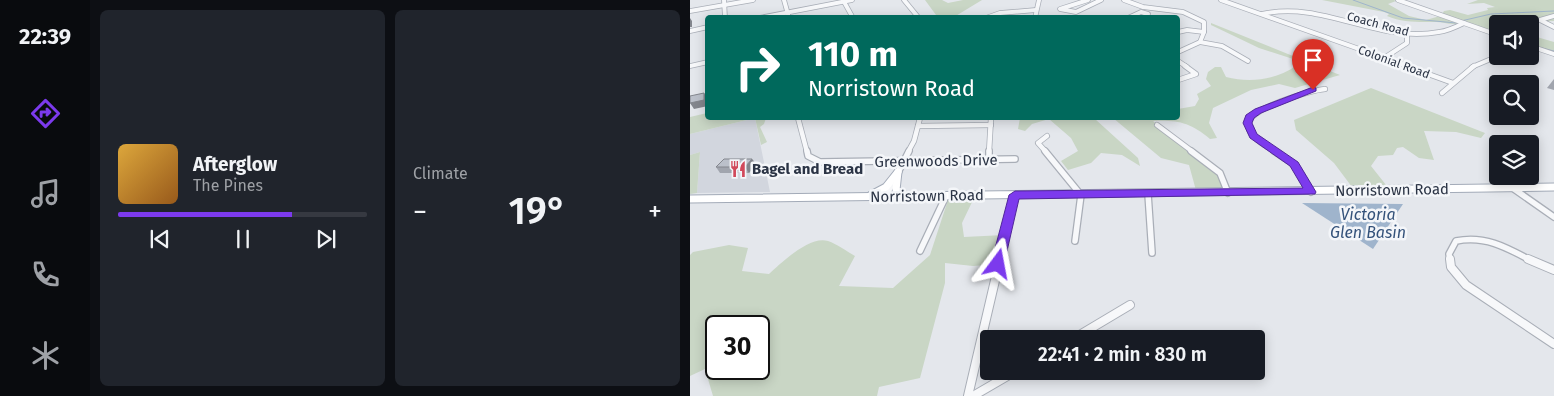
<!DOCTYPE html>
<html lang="en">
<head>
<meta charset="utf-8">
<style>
  body { margin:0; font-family:"Fira Sans",sans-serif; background:#20242c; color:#f1f3f6; height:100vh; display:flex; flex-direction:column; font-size:19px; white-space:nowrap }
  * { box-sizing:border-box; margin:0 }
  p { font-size:16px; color:#9ea1a6 }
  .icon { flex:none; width:28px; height:28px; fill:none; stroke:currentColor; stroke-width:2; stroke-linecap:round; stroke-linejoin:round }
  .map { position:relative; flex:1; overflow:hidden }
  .sheet { display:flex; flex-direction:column; gap:10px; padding:10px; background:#0d0f14; width:600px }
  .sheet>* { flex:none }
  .guide { position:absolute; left:15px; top:15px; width:475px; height:105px; border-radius:5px; box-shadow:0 2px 12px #0003; background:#00695c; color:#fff; overflow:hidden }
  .tools { position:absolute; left:799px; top:15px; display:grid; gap:10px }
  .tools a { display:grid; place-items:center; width:50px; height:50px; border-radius:5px; background:#171b24; box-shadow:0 2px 12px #0003; font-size:25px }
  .speed { position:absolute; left:15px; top:315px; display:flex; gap:10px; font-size:25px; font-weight:700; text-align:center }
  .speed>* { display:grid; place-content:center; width:65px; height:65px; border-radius:50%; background:#171b24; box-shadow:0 2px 12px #0003; line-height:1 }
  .speed .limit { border:2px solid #111; border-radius:8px; background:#fff; color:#111 }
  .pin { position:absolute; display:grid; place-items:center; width:42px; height:42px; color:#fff; margin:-51px -21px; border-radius:50% 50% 50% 0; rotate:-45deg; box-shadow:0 0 5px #0007 }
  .pin .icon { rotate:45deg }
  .me { position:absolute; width:55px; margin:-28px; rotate:13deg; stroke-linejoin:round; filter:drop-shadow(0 0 4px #0008) }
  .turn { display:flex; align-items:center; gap:18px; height:105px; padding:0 20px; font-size:22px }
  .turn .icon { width:65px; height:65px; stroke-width:2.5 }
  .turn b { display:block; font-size:35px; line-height:42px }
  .big { font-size:38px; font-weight:600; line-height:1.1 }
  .sheet .tile { flex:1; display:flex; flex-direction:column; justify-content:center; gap:8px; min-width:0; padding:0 18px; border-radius:8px; background:#20242c }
  .song { display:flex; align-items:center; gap:15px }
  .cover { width:60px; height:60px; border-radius:8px; background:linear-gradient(135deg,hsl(40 70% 55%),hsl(30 70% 35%)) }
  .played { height:5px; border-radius:2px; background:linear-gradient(90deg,#7c3aed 70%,#363941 70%) }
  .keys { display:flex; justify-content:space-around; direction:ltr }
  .heat { display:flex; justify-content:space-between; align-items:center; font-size:28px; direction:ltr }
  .sheet .tiles { flex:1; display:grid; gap:10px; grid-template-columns:repeat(2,1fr) }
  .trip { position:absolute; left:290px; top:330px; width:285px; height:50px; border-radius:5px; background:#171b24; box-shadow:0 2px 12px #0003; font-weight:600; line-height:50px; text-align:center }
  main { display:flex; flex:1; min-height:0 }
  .tabs { display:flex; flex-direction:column; width:90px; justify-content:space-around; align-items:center; background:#090b0e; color:#9ea1a6 }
  .tabs .icon { width:35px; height:35px }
  .tabs .current { color:#7c3aed }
  .tabs b { font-size:22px; color:#f1f3f6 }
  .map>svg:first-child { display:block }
  .built { fill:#d2d6de }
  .green { fill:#c9d6c5; fill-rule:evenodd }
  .water { fill:#9fb4cc }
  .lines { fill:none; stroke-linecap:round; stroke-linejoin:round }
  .stream { stroke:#9fb4cc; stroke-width:1 }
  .minor-far3-casing { stroke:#a9aeb7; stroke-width:5.5 }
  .minor-far2-casing { stroke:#a9aeb7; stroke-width:6 }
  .minor-far1-casing { stroke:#a9aeb7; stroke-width:8 }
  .minor-casing { stroke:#a9aeb7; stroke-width:10 }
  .major-casing { stroke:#a3abb8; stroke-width:9 }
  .minor-far3 { stroke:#f7f8fa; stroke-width:4 }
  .minor-far2 { stroke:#f7f8fa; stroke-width:4.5 }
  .minor-far1 { stroke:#f7f8fa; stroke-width:5.5 }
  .minor { stroke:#f7f8fa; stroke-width:8 }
  .major { stroke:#fff; stroke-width:7 }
  .wall { fill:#a1a5ae }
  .shaded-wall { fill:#83868d }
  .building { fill:#bbc0ca; stroke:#83868d }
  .route { fill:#7c3aed; stroke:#51269a }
  .labels { text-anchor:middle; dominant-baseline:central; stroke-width:5; stroke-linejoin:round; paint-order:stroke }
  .far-street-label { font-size:12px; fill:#2b3445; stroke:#f4f6f9 }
  .street-label { font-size:15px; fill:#2b3445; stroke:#f4f6f9 }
  .poi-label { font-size:15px; font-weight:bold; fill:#2b3445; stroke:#f4f6f9; text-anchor:start }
  .water-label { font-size:16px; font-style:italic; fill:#34527a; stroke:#f4f6f9 }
</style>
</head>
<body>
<main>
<nav class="tabs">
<b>22:39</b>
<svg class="icon current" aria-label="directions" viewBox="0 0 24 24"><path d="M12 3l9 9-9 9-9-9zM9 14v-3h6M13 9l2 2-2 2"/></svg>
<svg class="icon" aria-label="music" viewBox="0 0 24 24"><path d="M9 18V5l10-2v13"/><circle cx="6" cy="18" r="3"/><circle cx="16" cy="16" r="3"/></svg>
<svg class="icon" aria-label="phone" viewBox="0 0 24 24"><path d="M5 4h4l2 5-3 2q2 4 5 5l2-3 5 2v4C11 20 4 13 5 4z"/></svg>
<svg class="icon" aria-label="climate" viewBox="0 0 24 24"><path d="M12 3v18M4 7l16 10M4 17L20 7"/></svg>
</nav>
<section class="sheet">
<div class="tiles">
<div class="tile">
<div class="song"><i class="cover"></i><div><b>Afterglow</b><p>The Pines</p></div></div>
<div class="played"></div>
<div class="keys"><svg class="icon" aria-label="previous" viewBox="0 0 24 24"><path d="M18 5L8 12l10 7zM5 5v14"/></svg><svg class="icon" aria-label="pause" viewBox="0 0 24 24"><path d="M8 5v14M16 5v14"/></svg><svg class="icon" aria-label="next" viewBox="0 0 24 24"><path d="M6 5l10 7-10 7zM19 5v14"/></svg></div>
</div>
<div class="tile"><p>Climate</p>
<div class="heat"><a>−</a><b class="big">19°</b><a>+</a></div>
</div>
</div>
</section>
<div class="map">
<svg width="864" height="396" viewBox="0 0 864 396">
  <rect width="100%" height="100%" fill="#e4e7ec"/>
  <path class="built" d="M65,118l15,74 -73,1 3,-41 -10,3v-21z"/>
  <g class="green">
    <path d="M235,0h17l6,3 15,-3h19l-28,17 -21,1 3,-3z"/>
    <path d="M632,0h72l2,1 -8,3 21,12 17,4 14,-4 20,7c-9,3 -15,-1 -24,-1 -17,0 -33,1 -49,-6l2,-2 -5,-2z"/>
    <path d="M788,0h76v21l-56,3 -1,9 -55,-19 2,-3 6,-1 18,5 20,-5 -1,-2 8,-1 -11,-4 -17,1z"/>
    <path d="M521,23l129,52 -45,13 -16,-4 -28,6 -38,18 -4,15 8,15 -7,1c-20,-17 -33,-19 -57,-18l69,56 4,16 -29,1 -8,-29 -28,-7 -48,-40h65v-9l17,-3 4,-7 -2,-5 14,-8 -5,-7 2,-7 7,-5h6l5,10c24,6 49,3 70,-11l-3,-7 -34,-11 -48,-23z"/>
    <path d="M840,35l24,7v11l-24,-8z"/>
    <path d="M681,88l114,45 -4,5 -25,-6 -32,-1 10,29 -15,-2 -16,-11 -6,1 -4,7 -15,1 -7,10 19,24 -35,1 -21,-28 -38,-33 -2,-10z"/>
    <path d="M17,113l1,5h58l-2,6 -4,3 7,15 -6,3 -6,-27 -65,16v-17z"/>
    <path d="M330,118h76l-1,1 43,39 2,8 -18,-11 -21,-2 -10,10 -23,7 -7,-9 17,-10 -7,-13 -22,-19 -17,5 -7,7 -7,-2z"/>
    <path d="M10,152l-3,41 -7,1v-39z"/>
    <path d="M258,200h25l-11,23 2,14 40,-2 -6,29 -25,2 -28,-3v20l-25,95 -41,9 -2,9h-164l-8,-27 -15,7v-121l3,-3 36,-7 19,3 -6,23 27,3c12,-11 41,-39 59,-33 9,3 18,10 27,15l-16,30 54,2 37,-33zM26,326h43v43h-43z"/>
  </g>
  <path class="water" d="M612,203l101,1 -30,45z"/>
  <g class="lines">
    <g class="stream">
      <path d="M663,0l50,18 53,5"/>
      <path d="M771,21l30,-7 63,-3"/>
      <path d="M852,48l12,3"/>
    </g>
    <g class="minor-far3-casing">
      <g id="minor-far3">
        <path d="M34,0l1,18"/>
        <path d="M94,0l5,18"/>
        <path d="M153,0l10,18"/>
        <path d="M214,0l14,17 -2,1"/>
        <path d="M398,0l-28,9 16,3 25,-12"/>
        <path d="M434,0l19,7 40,5 21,10v10l-4,10 -22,10"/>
        <path d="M531,0l189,67"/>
        <path d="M708,0l100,35"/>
        <path d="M0,11l63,-11"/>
        <path d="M572,14c62,-14 115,30 177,18 9,-1 17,-5 25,-9"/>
        <path d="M864,16l-14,4 14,7"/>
        <path d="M69,18l93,-18"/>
        <path d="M296,18l14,-5 36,-3"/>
        <path d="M345,18l4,-18"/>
        <path d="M438,18l13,-6 7,2 -7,4"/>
        <path d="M0,31l18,-4"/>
        <path d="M488,32l9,-2 17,2"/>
        <path d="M510,42l22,4 26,15"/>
        <path d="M840,46l24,8"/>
        <path d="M694,58l23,-15v-10"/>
        <path d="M488,61l9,6"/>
        <path d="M0,66l18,-4"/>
        <path d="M782,67l26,-11"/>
      </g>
    </g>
    <g class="minor-far2-casing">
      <g id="minor-far2">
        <path d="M716,66l47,17"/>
        <path d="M488,80l18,-6 -11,-8"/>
        <path d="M752,93l32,-27"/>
        <path d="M108,118l9,34"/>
        <path d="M467,125l36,27"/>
        <path d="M228,126l73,-1"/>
        <path d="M218,152l6,-11 6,-23"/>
        <path d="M299,152l2,-34"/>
        <path d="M356,152l-8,-9 9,-7"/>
        <path d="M586,152c-9,-5 -26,-14 -28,-26 -3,-17 63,-36 77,-37"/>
      </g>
    </g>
    <g class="minor-far1-casing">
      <g id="minor-far1">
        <path d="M117,151l1,5 12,6 195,-3"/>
        <path d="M355,151l36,44 -6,46"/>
        <path d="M501,151l29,22 8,20"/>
        <path d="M584,151l21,14 16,27"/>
        <path d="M299,161v-10"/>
        <path d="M824,189l40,28"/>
        <path d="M458,194l4,59"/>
        <path d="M196,196l23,-45"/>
        <path d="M230,251l26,-55"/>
        <path d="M310,260l15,-65"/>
        <path d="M760,260l-1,-6 7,-13c28,-6 50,6 74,19"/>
      </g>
    </g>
    <g class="minor-casing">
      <g id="minor">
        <path d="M760,259l1,8 15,18 88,59"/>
        <path d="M838,259l26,11"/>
        <path d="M383,339l57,-34"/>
        <path d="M278,396l32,-137"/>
        <path d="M283,396l43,-25"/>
      </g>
    </g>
    <g class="major-casing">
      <g id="major">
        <path d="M208,172l-2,18 7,4"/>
        <path d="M181,195l15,-8 12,-15"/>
        <path d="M0,199l864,-12"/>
      </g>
    </g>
    <use href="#minor-far3" class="minor-far3"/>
    <use href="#minor-far2" class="minor-far2"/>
    <use href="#minor-far1" class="minor-far1"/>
    <use href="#minor" class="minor"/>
    <use href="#major" class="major"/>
  </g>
  <g class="wall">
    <path d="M864,79v11l-7,-2z"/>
    <path d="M62,159l4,5 -7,9h-29l-4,-6z"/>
  </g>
  <g class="shaded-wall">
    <path d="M0,18l2,3v6h-2z"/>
    <path d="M14,93l3,5 1,8 -14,3 -4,-6z"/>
    <path d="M62,159l4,5 -7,9 -4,-6z"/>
  </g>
  <g class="building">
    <path d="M14,93v7l-14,3v-7z"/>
    <path d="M34,159h28l-7,8h-29z"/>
  </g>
  <path class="route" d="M623,87l3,1v3l-55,22 -7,5 -2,5 5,11 41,28 18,30 -1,2 -296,5 -15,65 -2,3h-9l-2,-3 18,-69 6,-4 288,-3 -13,-22 -40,-28 -7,-15 3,-8 9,-6z"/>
  <defs>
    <g id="restaurant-bare" transform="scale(1.35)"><path d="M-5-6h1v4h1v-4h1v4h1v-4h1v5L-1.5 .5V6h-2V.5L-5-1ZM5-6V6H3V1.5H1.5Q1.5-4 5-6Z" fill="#d1495b" stroke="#f4f6f9" stroke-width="2.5" paint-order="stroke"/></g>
  </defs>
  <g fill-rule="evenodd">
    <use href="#restaurant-bare" x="48" y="169"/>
  </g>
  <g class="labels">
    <g class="far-street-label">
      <text transform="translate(688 24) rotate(15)">Coach Road</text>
      <text transform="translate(704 62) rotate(20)">Colonial Road</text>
    </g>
    <g class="street-label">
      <text transform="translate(246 161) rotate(-1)">Greenwoods Drive</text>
      <text transform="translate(702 190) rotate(-1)">Norristown Road</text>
      <text transform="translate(237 196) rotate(-1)">Norristown Road</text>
    </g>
    <g class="poi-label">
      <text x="62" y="169">Bagel and Bread</text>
    </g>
    <g class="water-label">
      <text x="678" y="214">Victoria<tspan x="678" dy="18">Glen Basin</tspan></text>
    </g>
  </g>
</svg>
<div class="tools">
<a><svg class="icon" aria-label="sound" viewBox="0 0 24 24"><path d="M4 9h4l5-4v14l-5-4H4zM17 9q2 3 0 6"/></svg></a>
<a><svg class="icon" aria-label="search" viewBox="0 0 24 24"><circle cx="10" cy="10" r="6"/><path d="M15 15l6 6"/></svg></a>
<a><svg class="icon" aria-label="layers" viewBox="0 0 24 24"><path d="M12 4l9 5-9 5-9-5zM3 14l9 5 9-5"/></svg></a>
</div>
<div class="speed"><div class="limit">30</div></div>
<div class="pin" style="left:623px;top:90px;background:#d93025"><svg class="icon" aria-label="arrive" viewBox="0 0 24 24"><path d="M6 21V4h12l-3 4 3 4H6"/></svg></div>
<svg class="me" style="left:308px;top:264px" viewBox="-20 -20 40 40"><path d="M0-17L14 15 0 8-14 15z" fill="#7c3aed" stroke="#fff" stroke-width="4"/></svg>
<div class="trip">22:41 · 2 min · 830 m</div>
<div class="guide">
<div class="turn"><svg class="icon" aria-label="right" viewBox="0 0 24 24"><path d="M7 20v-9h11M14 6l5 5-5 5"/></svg><div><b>110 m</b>Norristown Road</div></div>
</div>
</div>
</main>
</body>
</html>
